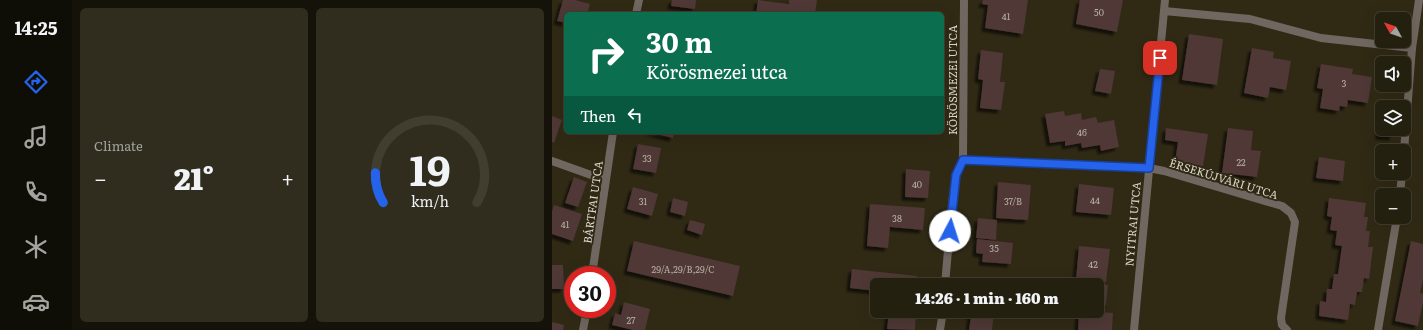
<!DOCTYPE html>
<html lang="en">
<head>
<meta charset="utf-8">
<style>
  body { margin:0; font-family:Literata,serif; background:#302d1e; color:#f1f3f6; height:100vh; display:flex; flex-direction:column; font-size:15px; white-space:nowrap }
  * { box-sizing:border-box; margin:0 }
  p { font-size:13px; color:#a3a39f }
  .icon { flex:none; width:22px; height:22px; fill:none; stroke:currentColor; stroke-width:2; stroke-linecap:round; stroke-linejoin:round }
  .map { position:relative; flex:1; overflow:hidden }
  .side { display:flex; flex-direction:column; gap:8px; padding:8px; background:#141209; width:480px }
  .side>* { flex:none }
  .top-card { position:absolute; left:12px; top:12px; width:380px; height:122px; border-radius:6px; box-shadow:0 4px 16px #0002,0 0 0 1px #413e30; background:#0b6e4f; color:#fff; overflow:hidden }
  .needle { width:26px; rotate:310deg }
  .controls { position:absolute; left:823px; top:12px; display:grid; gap:8px }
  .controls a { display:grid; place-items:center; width:36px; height:36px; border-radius:6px; background:#242010; box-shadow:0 4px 16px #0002,0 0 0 1px #413e30; font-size:20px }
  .speed { position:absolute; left:12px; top:266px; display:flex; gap:8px; font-size:20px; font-weight:700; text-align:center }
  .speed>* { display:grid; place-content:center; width:52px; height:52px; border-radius:50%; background:#242010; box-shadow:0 4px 16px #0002,0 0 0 1px #413e30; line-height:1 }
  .speed .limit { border:6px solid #d22; background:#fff; color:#111 }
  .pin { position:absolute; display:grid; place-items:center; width:34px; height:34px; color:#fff; margin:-17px; border-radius:8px; box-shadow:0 2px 6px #0006 }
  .me { position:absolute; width:44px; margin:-22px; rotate:5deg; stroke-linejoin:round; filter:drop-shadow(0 0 3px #0008) }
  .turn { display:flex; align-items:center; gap:14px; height:84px; padding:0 16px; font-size:18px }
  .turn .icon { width:52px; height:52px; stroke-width:2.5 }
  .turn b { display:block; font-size:28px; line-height:34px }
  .then { display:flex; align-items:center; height:38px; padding:0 16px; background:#0003; gap:8px; font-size:15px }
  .big { font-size:30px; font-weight:800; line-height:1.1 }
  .side .card { flex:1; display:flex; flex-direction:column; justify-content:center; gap:6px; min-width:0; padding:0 14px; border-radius:6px; background:#302d1e }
  .side .dial { align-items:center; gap:0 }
  .dial svg { height:104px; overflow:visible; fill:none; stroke:#413e30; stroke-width:7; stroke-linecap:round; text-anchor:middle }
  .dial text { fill:#f1f3f6; stroke:none }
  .heat { display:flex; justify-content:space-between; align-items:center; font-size:22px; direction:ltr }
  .side .tiles { flex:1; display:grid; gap:8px; grid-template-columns:repeat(2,1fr) }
  .trip { position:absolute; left:318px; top:278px; width:234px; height:40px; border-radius:6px; background:#242010; box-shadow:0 4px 16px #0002,0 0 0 1px #413e30; font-weight:800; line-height:40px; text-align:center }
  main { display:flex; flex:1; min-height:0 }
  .dock { display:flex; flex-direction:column; width:72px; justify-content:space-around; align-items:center; background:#0e0d06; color:#a3a39f }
  .dock .icon { width:28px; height:28px }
  .dock .on { color:#2563eb }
  .dock b { font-size:18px; color:#f1f3f6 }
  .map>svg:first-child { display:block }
  .building { fill:#4f3736; filter:url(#shadow) }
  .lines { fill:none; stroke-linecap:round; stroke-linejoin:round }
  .minor { stroke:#706760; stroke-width:8 }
  .route-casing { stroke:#184099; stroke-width:10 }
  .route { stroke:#2563eb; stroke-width:7 }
  .labels { text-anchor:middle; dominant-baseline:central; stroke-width:4; stroke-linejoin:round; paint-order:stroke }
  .number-label { font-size:9px; fill:#b9b0a6 }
  .street-label { font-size:11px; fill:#dcd8cc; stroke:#302a15 }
</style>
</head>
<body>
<main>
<nav class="dock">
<b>14:25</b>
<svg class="icon on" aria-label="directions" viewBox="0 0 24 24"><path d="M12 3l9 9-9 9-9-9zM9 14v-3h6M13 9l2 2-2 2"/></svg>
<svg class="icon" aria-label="music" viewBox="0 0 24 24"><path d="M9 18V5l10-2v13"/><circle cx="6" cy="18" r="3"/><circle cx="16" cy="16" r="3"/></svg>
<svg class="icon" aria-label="phone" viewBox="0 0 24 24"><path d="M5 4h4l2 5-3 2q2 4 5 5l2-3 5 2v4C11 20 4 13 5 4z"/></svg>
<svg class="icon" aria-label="climate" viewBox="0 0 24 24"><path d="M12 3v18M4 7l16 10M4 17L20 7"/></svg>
<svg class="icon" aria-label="car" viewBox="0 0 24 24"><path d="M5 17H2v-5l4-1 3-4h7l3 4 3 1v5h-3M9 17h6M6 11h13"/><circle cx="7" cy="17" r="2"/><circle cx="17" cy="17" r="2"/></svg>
</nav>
<section class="side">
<div class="tiles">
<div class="card"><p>Climate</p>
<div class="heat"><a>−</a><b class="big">21°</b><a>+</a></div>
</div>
<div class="card dial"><svg viewBox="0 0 100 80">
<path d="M14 69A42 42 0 1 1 86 69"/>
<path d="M14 69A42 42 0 0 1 8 46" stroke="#2563eb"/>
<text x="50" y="56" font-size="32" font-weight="700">19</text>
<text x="50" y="72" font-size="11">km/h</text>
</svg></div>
</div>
</section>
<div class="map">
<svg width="871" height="330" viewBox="0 0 871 330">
  <defs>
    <filter id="shadow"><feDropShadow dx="-3.5" dy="3.5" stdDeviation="1" flood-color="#0009"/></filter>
  </defs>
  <rect width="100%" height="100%" fill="#302a15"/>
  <g class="building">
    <path d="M11,0h12l15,4 -3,10h-21v9l-9,-2z"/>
    <path d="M120,0h24l-1,9 -24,-3z"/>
    <path d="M206,0l31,4v-4h28l-2,13 -13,-2 -1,3h-45z"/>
    <path d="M431,0h45l-5,34 -38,-6 3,-23 -6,-1z"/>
    <path d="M528,0h43l-6,32 -41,-8z"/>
    <path d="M637,34l34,5 -6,46 -35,-5z"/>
    <path d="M700,48l22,4 -1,6 18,3 -5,29 -16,-3 -2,11 -24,-5z"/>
    <path d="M429,50l22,3 -3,29h5l-4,28 -21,-2 3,-28 -5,-1z"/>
    <path d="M769,64l32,5 -1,5 20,3 -4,26 -20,-3 -1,7 -7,-1 -1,5 -19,-3 3,-19 -6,-1z"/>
    <path d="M548,69l15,2 -4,23 -16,-3z"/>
    <path d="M512,111l1,5 16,-3 1,7 14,-3 2,6 16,-3 5,27 -18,4 -1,-6 -18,3 -1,-5 -16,3v-5l-15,2 -5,-29z"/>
    <path d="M0,116l10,4 -8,23 -2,-1z"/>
    <path d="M828,121h2v8h11v8l-14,-1z"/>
    <path d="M614,128l42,6 -5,32 -28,-4 3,-20 -13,-2z"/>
    <path d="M676,128l25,3 -2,19 10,1 -4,26 -35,-4z"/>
    <path d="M96,132h26l-1,6z"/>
    <path d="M86,144l23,4 -5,25 -23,-4z"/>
    <path d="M767,157l26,4 -2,20 -27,-3z"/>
    <path d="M354,169l24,2 -2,27 -23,-1z"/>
    <path d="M22,177l13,5 -9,25 -13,-4z"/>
    <path d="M446,182l33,3 -3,35 -32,-2z"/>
    <path d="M527,184l35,4 -3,27 -35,-3z"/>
    <path d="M81,187l25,7 -6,22 -25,-7z"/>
    <path d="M121,198l15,4 -3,14 -15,-4z"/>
    <path d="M777,198l37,5 -2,14h4l-2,14h4l-2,16h5l-4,32 -5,-1 -2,14h-5l-2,13 -5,-1 -2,16 -29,-4 1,-15 6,1 1,-13h5l2,-15h4l4,-28 -7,-1 2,-14 -7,-1 2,-13 -5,-1z"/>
    <path d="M318,204l55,4 -2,22 -33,-3 -2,21 -21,-2z"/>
    <path d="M2,205l28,9 -9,27 -21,-7v-23z"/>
    <path d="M426,218l19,2 -1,20 -20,-2z"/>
    <path d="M138,220l15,4 -3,11 -15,-5z"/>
    <path d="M425,239l36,4 -2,21 -29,-2 1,-8 -7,-1z"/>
    <path d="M82,241l106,25 -7,30 -106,-25z"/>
    <path d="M859,241l12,3v36l-3,13 3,1v8l-5,24 -23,-5z"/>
    <path d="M527,246l31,3 -4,33 -30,-3z"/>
    <path d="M0,265h11l1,24h-12z"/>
    <path d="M300,269l65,7 -1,9h-39v6l-27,-3z"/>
    <path d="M523,281l33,4 -2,20 -9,-1v-19h-23z"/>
    <path d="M72,302l26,7 -5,21h-12l-21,-5 3,-12 6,2z"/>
    <path d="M337,311h27l-1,19 -28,-1z"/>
    <path d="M414,311h28l-2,19h-23l2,-15 -5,-1z"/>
    <path d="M527,311l34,2 -1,17h-34z"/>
    <path d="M0,322l12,3 -1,5h-11z"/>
  </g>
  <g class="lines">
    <g class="minor">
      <path d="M612,11l86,8 71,19 91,10 7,-48"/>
      <path d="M84,14l3,-14"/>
      <path d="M852,151l8,-103"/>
      <path d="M411,160l1,-160"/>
      <path d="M0,161l53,19"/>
      <path d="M848,195l2,-22"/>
      <path d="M40,275l21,-143"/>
      <path d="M393,285l7,-81 4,-29 7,-15 186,8 15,3 118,35 9,7 4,9 -14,96 1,7 5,5"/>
      <path d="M31,330l4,-21"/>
      <path d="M388,330l3,-19"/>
      <path d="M582,330l31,-330"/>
      <path d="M826,330l19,-113"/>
    </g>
  </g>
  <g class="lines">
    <g class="route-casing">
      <path id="route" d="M398,231l6,-56 7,-15 186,8 11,-110"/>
    </g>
    <use href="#route" class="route"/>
  </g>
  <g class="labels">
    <g class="number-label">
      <text x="547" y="12">50</text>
      <text x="454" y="16">41</text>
      <text x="792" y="83">3</text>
      <text x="530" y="132">46</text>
      <text x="95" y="158">33</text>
      <text x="689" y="162">22</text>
      <text x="365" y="184">40</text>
      <text x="543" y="200">44</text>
      <text x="91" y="201">31</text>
      <text x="461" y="201">37/B</text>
      <text x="345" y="218">38</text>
      <text x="13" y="224">41</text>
      <text x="442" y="248">35</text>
      <text x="541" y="264">42</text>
      <text x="131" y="269">29/A,29/B,29/C</text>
      <text x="79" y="320">27</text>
    </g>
    <g class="street-label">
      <text transform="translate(400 80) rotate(-90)">KÖRÖSMEZEI UTCA</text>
      <text transform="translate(672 178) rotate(17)">ÉRSEKÚJVÁRI UTCA</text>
      <text transform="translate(40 202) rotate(-82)">BÁRTFAI UTCA</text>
      <text transform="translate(580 224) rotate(-85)">NYITRAI UTCA</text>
    </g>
  </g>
</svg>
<div class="controls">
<a><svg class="needle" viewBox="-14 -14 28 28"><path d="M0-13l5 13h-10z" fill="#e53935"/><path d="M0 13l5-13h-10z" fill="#a3a39f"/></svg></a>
<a><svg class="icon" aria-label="sound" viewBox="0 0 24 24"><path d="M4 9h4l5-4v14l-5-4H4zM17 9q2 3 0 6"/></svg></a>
<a><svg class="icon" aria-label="layers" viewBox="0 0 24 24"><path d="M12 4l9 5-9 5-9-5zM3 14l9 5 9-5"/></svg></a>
<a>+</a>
<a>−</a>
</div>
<div class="speed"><div class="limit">30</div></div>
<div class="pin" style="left:608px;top:58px;background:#d93025"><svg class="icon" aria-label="arrive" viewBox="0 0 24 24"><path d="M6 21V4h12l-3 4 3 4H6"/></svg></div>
<svg class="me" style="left:398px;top:231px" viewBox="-20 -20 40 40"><circle r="19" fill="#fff"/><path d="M0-13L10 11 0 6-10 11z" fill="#2563eb"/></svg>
<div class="trip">14:26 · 1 min · 160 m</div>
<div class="top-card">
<div class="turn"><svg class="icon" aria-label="right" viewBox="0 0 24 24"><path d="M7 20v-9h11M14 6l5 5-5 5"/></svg><div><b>30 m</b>Körösmezei utca</div></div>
<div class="then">Then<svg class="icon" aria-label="left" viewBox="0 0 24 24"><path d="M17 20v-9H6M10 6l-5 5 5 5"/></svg></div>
</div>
</div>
</main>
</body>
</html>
